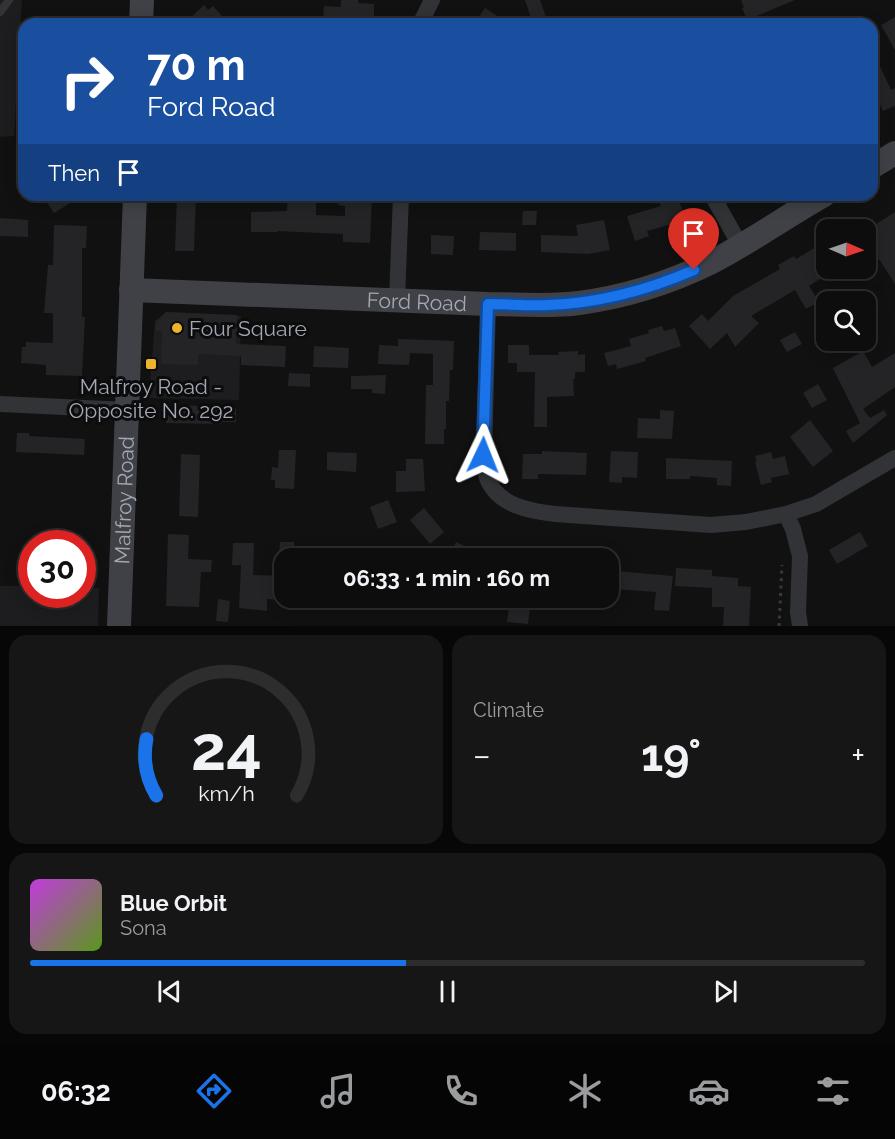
<!DOCTYPE html>
<html lang="en">
<head>
<meta charset="utf-8">
<style>
  body { margin:0; font-family:Raleway,sans-serif; background:#161617; color:#f1f3f6; height:100vh; display:flex; flex-direction:column; font-size:22px; white-space:nowrap }
  * { box-sizing:border-box; margin:0 }
  p { font-size:20px; color:#9a9c9e }
  .icon { flex:none; width:33px; height:33px; fill:none; stroke:currentColor; stroke-width:2; stroke-linecap:round; stroke-linejoin:round }
  .map { position:relative; height:626px; overflow:hidden }
  .panel { display:flex; flex-direction:column; gap:9px; padding:9px; background:#070708; flex:1 }
  .panel>* { flex:none }
  .banner { position:absolute; left:18px; top:18px; width:860px; height:183px; border-radius:18px; box-shadow:0 3px 15px #0003,0 0 0 2px #2d2d2e; background:#1a4fa0; color:#fff; overflow:hidden }
  .needle { width:39px; rotate:92deg }
  .tools { position:absolute; left:816px; top:219px; display:grid; gap:12px }
  .tools a { display:grid; place-items:center; width:60px; height:60px; border-radius:12px; background:#0d0d0e; box-shadow:0 3px 15px #0003,0 0 0 2px #2d2d2e; font-size:30px }
  .speed { position:absolute; left:18px; top:530px; display:flex; gap:12px; font-size:30px; font-weight:700; text-align:center }
  .speed>* { display:grid; place-content:center; width:78px; height:78px; border-radius:50%; background:#0d0d0e; box-shadow:0 3px 15px #0003,0 0 0 2px #2d2d2e; line-height:1 }
  .speed .limit { border:9px solid #d22; background:#fff; color:#111 }
  .pin { position:absolute; display:grid; place-items:center; width:51px; height:51px; color:#fff; margin:-62px -26px; border-radius:50% 50% 50% 0; rotate:-45deg; box-shadow:0 0 6px #0007 }
  .pin .icon { rotate:45deg }
  .me { position:absolute; width:66px; margin:-33px; rotate:2deg; stroke-linejoin:round; filter:drop-shadow(0 0 4px #0008) }
  .turn { display:flex; align-items:center; gap:21px; height:126px; padding:0 30px; font-size:27px }
  .turn .icon { width:78px; height:78px; stroke-width:2.5 }
  .turn b { display:block; font-size:42px; line-height:51px }
  .then { display:flex; align-items:center; height:57px; padding:0 30px; background:#0003; gap:12px; font-size:22px }
  .big { font-size:45px; font-weight:700; line-height:1.1 }
  .panel .card { flex:1; display:flex; flex-direction:column; justify-content:center; gap:9px; min-width:0; padding:0 21px; border-radius:18px; background:#161617 }
  .panel .dial { align-items:center; gap:0 }
  .dial svg { height:156px; overflow:visible; fill:none; stroke:#2d2d2e; stroke-width:7; stroke-linecap:round; text-anchor:middle }
  .dial text { fill:#f1f3f6; stroke:none }
  .song { display:flex; align-items:center; gap:18px }
  .cover { width:72px; height:72px; border-radius:9px; background:linear-gradient(135deg,hsl(290 70% 55%),hsl(90 70% 35%)) }
  .played { height:6px; border-radius:3px; background:linear-gradient(90deg,#1a73e8 45%,#2d2d2e 45%) }
  .keys { display:flex; justify-content:space-around; direction:ltr }
  .heat { display:flex; justify-content:space-between; align-items:center; font-size:33px; direction:ltr }
  .panel .tiles { flex:1; display:grid; gap:9px; grid-template-columns:1fr 1fr }
  .card:last-child { grid-column:span 2 }
  .trip { position:absolute; left:274px; top:548px; width:345px; height:60px; border-radius:18px; background:#0d0d0e; box-shadow:0 3px 15px #0003,0 0 0 2px #2d2d2e; font-weight:700; line-height:60px; text-align:center }
  .menu { display:flex; height:96px; justify-content:space-around; align-items:center; background:#050506; color:#9a9c9e }
  .menu .icon { width:42px; height:42px }
  .menu .on { color:#1a73e8 }
  .menu b { font-size:27px; color:#f1f3f6 }
  .map>svg:first-child { display:block }
  .built { fill:#1d1d1f }
  .building { fill:#242426 }
  .lines { fill:none; stroke-linecap:round; stroke-linejoin:round }
  .path { stroke:#38393e; stroke-width:3; stroke-dasharray:3 4.5; stroke-linecap:butt }
  .lane { stroke:#323337; stroke-width:8 }
  .street { stroke:#323337; stroke-width:16 }
  .secondary { stroke:#404147; stroke-width:24 }
  .route-casing { stroke:#114b97; stroke-width:15 }
  .route { stroke:#1a73e8; stroke-width:10 }
  .poi-dot { fill:#edb32e; stroke:#0c0c0d; stroke-width:2 }
  .labels { text-anchor:middle; dominant-baseline:central; stroke-width:6; stroke-linejoin:round; paint-order:stroke }
  .street-label { font-size:21px; fill:#a2a7b3; stroke:#0c0c0d }
  .poi-label { font-size:21px; fill:#a2a7b3; stroke:#0c0c0d; text-anchor:start }
</style>
</head>
<body>
<div class="map">
<svg width="895" height="626" viewBox="0 0 895 626">
  <rect width="100%" height="100%" fill="#111112"/>
  <g class="built">
    <path d="M0,0h22l-8,136 -14,1z"/>
    <path d="M166,312l75,4 -2,84 -90,-2 6,-77z"/>
    <path d="M0,586h31l1,8h50l1,-6h16l-1,38h-98z"/>
  </g>
  <g class="building">
    <path d="M341,0h17v3l16,1v20l-51,-3 1,-15 17,1z"/>
    <path d="M525,0h15l6,17 -14,4z"/>
    <path d="M741,0h54l-48,20 -5,-12 2,-1z"/>
    <path d="M204,5l4,5 5,-4 16,18h-45z"/>
    <path d="M485,8l25,16h-36z"/>
    <path d="M895,17v33l-14,-25z"/>
    <path d="M872,49l19,41 4,-2v18l-12,5 -11,-23z"/>
    <path d="M42,195h41l-29,18z"/>
    <path d="M177,195h19l-2,56h-19z"/>
    <path d="M288,195h26l2,1v19l29,1v-10l-7,-1v-10h34l-2,48 -27,-1v-8l-65,-3 -1,1h-26v-20l36,-1z"/>
    <path d="M656,195h20l8,18 -7,4 2,5 -32,9 2,5 -14,5 -8,-25 34,-10z"/>
    <path d="M523,211h14l-1,14h-14z"/>
    <path d="M895,212v72l-16,-25 -4,4 -9,-14v-21l9,-6 1,2z"/>
    <path d="M0,218l28,2v17l-28,-1z"/>
    <path d="M604,220l6,30 -22,4 -47,-2v-17l37,1 -2,-11z"/>
    <path d="M54,225l33,1 -1,22h-4v69h3l-3,59 -36,-1v-10l-25,-2 1,-16h4v-5l27,1v-30h-9l4,-48h5z"/>
    <path d="M480,232l36,1v18l-37,-1z"/>
    <path d="M431,235l23,1 -1,19 -22,-1z"/>
    <path d="M826,241v34l-17,11 10,16 -13,7 -11,-19 -44,26 8,7 -24,24 -8,-14 -17,16 -21,-23 13,-12 6,7 25,-25 47,-27 -2,-4 16,-9 2,3z"/>
    <path d="M166,312l71,3 -1,29 50,2 -1,21 -44,-2v-9l-43,-2v11l-37,-1 1,-33h-7l1,-9z"/>
    <path d="M662,326l2,5 11,-3 6,18 -36,12 1,3 -29,8 -1,-5 -8,2 -4,-13 27,-7 -2,-7 20,-6 -1,-3z"/>
    <path d="M795,332l7,12 -15,8 -7,-12z"/>
    <path d="M398,339l56,2 -1,29h-3l-1,31h-3v28h-2v15h-19l1,-59h7v-31l-23,-1 -1,12 -31,-1 1,-19 19,1z"/>
    <path d="M508,345h21v10h30l-1,-3 20,-1v4l7,-1v18h-10v7h-2l1,17 -27,1v30h-13l1,-55h-18v-9h-9z"/>
    <path d="M314,346l35,2 -1,20 -35,-1z"/>
    <path d="M863,351l9,16 23,-14v34l-32,22 7,9 14,-8 3,5 -34,28 -7,-12 14,-8 -27,-55z"/>
    <path d="M289,373l21,1v13l-22,-1z"/>
    <path d="M386,375l-1,19 -13,-1v-4h-21v-13z"/>
    <path d="M818,384l9,16 -15,8 -9,-15z"/>
    <path d="M181,405l55,3v14h-16v2l-54,-1v-16h15z"/>
    <path d="M660,410l14,1 -2,28 -35,-1 1,-20 22,1z"/>
    <path d="M810,420l23,31 -20,16 -23,-30z"/>
    <path d="M17,433h12v3l56,3 -1,16 -68,-3z"/>
    <path d="M279,450h17l-2,39 -19,-1v-8h-4l1,-13 6,1z"/>
    <path d="M542,451l45,2 -1,22 -48,-1v5h-16l1,-25h19z"/>
    <path d="M611,451l27,1 -1,26 -15,-1v6l-13,-1z"/>
    <path d="M327,452l30,1 -1,19 -29,-2z"/>
    <path d="M771,452l2,7 12,-3 4,18 -18,4 1,4 -11,3 -6,-23h2l-2,-6z"/>
    <path d="M181,454l19,1 -2,62 -19,-1z"/>
    <path d="M666,458l66,3 -1,25 -14,-1v-7l-27,-2v3h-24z"/>
    <path d="M406,459h17l2,32 -29,1v-21h10z"/>
    <path d="M388,500l9,22 -19,7 -8,-22z"/>
    <path d="M424,508l20,24 -14,12 -20,-24z"/>
    <path d="M860,532l8,14 -31,18 -8,-14z"/>
    <path d="M168,534l21,1 -1,24 24,1 -1,12h-10l-2,35 -33,-1z"/>
    <path d="M280,542h14v15h-15z"/>
    <path d="M456,542l34,16h-41z"/>
    <path d="M233,543h21l-1,32 32,1v24l-18,-1v12l-28,-3 2,-43h-9z"/>
    <path d="M676,568l36,2v6l26,2v8l13,1 -2,39h-26l1,-19h-12v-19l-37,-2z"/>
    <path d="M616,571l57,5 -4,35 -15,-1 2,-18 -41,-3z"/>
    <path d="M218,599l12,2 -2,21 -12,-1z"/>
    <path d="M509,606l21,1 -2,17 -21,-2z"/>
  </g>
  <g class="lines">
    <path class="path" d="M779,626l3,-61"/>
    <path class="lane" d="M0,12l9,-12"/>
    <g class="street">
      <path d="M420,24l12,-24"/>
      <path d="M712,195l28,50"/>
      <path d="M397,300l4,-105"/>
      <path d="M488,304l-4,151c1,7 1,16 3,23 11,28 43,33 68,36l156,11 35,-3 40,-8 30,-10 79,-46"/>
      <path d="M0,404l127,6"/>
      <path d="M786,514l7,15 7,27 -2,56 2,14"/>
    </g>
    <g class="secondary">
      <path d="M141,24l1,-24"/>
      <path d="M872,167l23,-14"/>
      <path id="s1" d="M131,290l357,14c30,0 61,3 91,-1 45,-6 90,-20 131,-40 39,-20 75,-46 114,-68"/>
      <path id="s2" d="M119,626l16,-431"/>
    </g>
  </g>
  <g class="lines">
    <g class="route-casing">
      <path id="route" d="M483,455l5,-151c20,0 41,2 61,1 50,-2 99,-15 145,-35"/>
    </g>
    <use href="#route" class="route"/>
  </g>
  <g class="poi-dot">
    <circle cx="177" cy="328" r="6"/>
    <rect x="145" y="358" width="12" height="12" rx="3"/>
  </g>
  <g class="labels">
    <g class="street-label">
      <text stroke="none"><textPath href="#s1" startOffset="286">Ford Road</textPath></text>
      <text stroke="none"><textPath href="#s2" startOffset="126">Malfroy Road</textPath></text>
    </g>
    <g class="poi-label">
      <text x="189" y="328">Four Square</text>
      <text x="151" y="386" text-anchor="middle">Malfroy Road -<tspan x="151" dy="24">Opposite No. 292</tspan></text>
    </g>
  </g>
</svg>
<div class="tools">
<a><svg class="needle" viewBox="-14 -14 28 28"><path d="M0-13l5 13h-10z" fill="#e53935"/><path d="M0 13l5-13h-10z" fill="#9a9c9e"/></svg></a>
<a><svg class="icon" aria-label="search" viewBox="0 0 24 24"><circle cx="10" cy="10" r="6"/><path d="M15 15l6 6"/></svg></a>
</div>
<div class="speed"><div class="limit">30</div></div>
<div class="pin" style="left:694px;top:270px;background:#d93025"><svg class="icon" aria-label="arrive" viewBox="0 0 24 24"><path d="M6 21V4h12l-3 4 3 4H6"/></svg></div>
<svg class="me" style="left:483px;top:455px" viewBox="-20 -20 40 40"><path d="M0-17L14 15 0 8-14 15z" fill="#1a73e8" stroke="#fff" stroke-width="4"/></svg>
<div class="trip">06:33 · 1 min · 160 m</div>
<div class="banner">
<div class="turn"><svg class="icon" aria-label="right" viewBox="0 0 24 24"><path d="M7 20v-9h11M14 6l5 5-5 5"/></svg><div><b>70 m</b>Ford Road</div></div>
<div class="then">Then<svg class="icon" aria-label="arrive" viewBox="0 0 24 24"><path d="M6 21V4h12l-3 4 3 4H6"/></svg></div>
</div>
</div>
<section class="panel">
<div class="tiles">
<div class="card dial"><svg viewBox="0 0 100 80">
<path d="M14 69A42 42 0 1 1 86 69"/>
<path d="M14 69A42 42 0 0 1 9 40" stroke="#1a73e8"/>
<text x="50" y="56" font-size="32" font-weight="700">24</text>
<text x="50" y="72" font-size="11">km/h</text>
</svg></div>
<div class="card"><p>Climate</p>
<div class="heat"><a>−</a><b class="big">19°</b><a>+</a></div>
</div>
<div class="card">
<div class="song"><i class="cover"></i><div><b>Blue Orbit</b><p>Sona</p></div></div>
<div class="played"></div>
<div class="keys"><svg class="icon" aria-label="previous" viewBox="0 0 24 24"><path d="M18 5L8 12l10 7zM5 5v14"/></svg><svg class="icon" aria-label="pause" viewBox="0 0 24 24"><path d="M8 5v14M16 5v14"/></svg><svg class="icon" aria-label="next" viewBox="0 0 24 24"><path d="M6 5l10 7-10 7zM19 5v14"/></svg></div>
</div>
</div>
</section>
<nav class="menu">
<b>06:32</b>
<svg class="icon on" aria-label="directions" viewBox="0 0 24 24"><path d="M12 3l9 9-9 9-9-9zM9 14v-3h6M13 9l2 2-2 2"/></svg>
<svg class="icon" aria-label="music" viewBox="0 0 24 24"><path d="M9 18V5l10-2v13"/><circle cx="6" cy="18" r="3"/><circle cx="16" cy="16" r="3"/></svg>
<svg class="icon" aria-label="phone" viewBox="0 0 24 24"><path d="M5 4h4l2 5-3 2q2 4 5 5l2-3 5 2v4C11 20 4 13 5 4z"/></svg>
<svg class="icon" aria-label="climate" viewBox="0 0 24 24"><path d="M12 3v18M4 7l16 10M4 17L20 7"/></svg>
<svg class="icon" aria-label="car" viewBox="0 0 24 24"><path d="M5 17H2v-5l4-1 3-4h7l3 4 3 1v5h-3M9 17h6M6 11h13"/><circle cx="7" cy="17" r="2"/><circle cx="17" cy="17" r="2"/></svg>
<svg class="icon" aria-label="filters" viewBox="0 0 24 24"><path d="M4 7h16M4 17h16"/><circle cx="9" cy="7" r="2"/><circle cx="15" cy="17" r="2"/></svg>
</nav>
</body>
</html>
